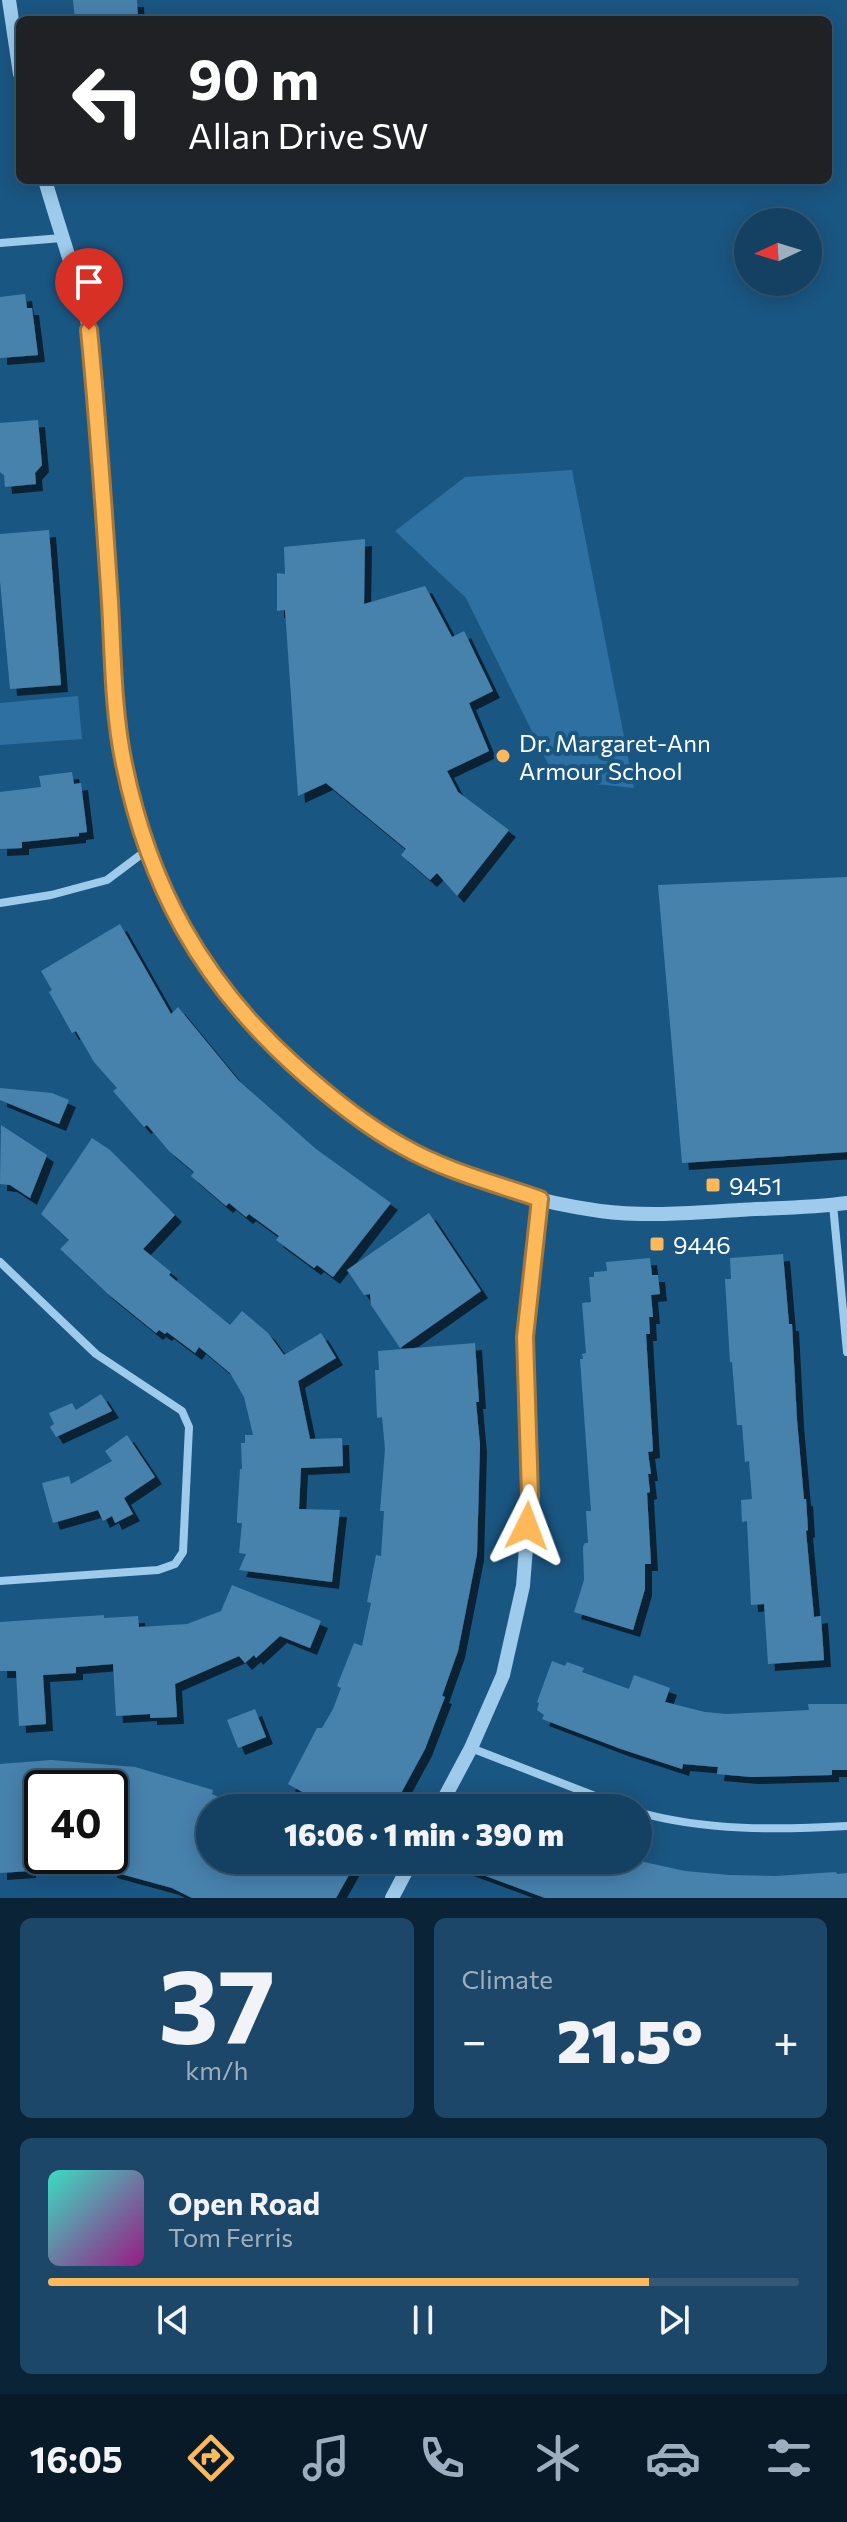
<!DOCTYPE html>
<html lang="en">
<head>
<meta charset="utf-8">
<style>
  body { margin:0; font-family:Commissioner,sans-serif; background:#1d4768; color:#f1f3f6; height:100vh; display:flex; flex-direction:column; font-size:30px; white-space:nowrap }
  * { box-sizing:border-box; margin:0 }
  p { font-size:26px; color:#9dafbe }
  .icon { flex:none; width:44px; height:44px; fill:none; stroke:currentColor; stroke-width:2; stroke-linecap:round; stroke-linejoin:round }
  .map { position:relative; height:1898px; overflow:hidden }
  .drawer { display:flex; flex-direction:column; gap:20px; padding:20px; background:#0b2336; flex:1 }
  .drawer>* { flex:none }
  .guide { position:absolute; left:16px; top:16px; width:816px; height:168px; border-radius:12px; box-shadow:0 4px 20px #0003,0 0 0 2px #335977; background:#202124; color:#fff; overflow:hidden }
  .needle { width:52px; rotate:266deg }
  .tools { position:absolute; left:734px; top:208px; display:grid; gap:16px }
  .tools a { display:grid; place-items:center; width:88px; height:88px; border-radius:50%; background:#144062; box-shadow:0 4px 20px #0003,0 0 0 2px #335977; font-size:40px }
  .speed { position:absolute; left:24px; top:1770px; display:flex; gap:16px; font-size:40px; font-weight:700; text-align:center }
  .speed>* { display:grid; place-content:center; width:104px; height:104px; border-radius:50%; background:#144062; box-shadow:0 4px 20px #0003,0 0 0 2px #335977; line-height:1 }
  .speed .limit { border:4px solid #111; border-radius:12px; background:#fff; color:#111 }
  .pin { position:absolute; display:grid; place-items:center; width:68px; height:68px; color:#fff; margin:-82px -34px; border-radius:50% 50% 50% 0; rotate:-45deg; box-shadow:0 0 8px #0007 }
  .pin .icon { rotate:45deg }
  .me { position:absolute; width:88px; margin:-44px; rotate:3deg; stroke-linejoin:round; filter:drop-shadow(0 0 6px #0008) }
  .turn { display:flex; align-items:center; gap:28px; height:168px; padding:0 40px; font-size:36px }
  .turn .icon { width:104px; height:104px; stroke-width:2.5 }
  .turn b { display:block; font-size:56px; line-height:68px }
  .big { font-size:60px; font-weight:800; line-height:1.1 }
  .drawer .tile { flex:1; display:flex; flex-direction:column; justify-content:center; gap:12px; min-width:0; padding:0 28px; border-radius:12px; background:#1d4768 }
  .drawer .dial { align-items:center; gap:0 }
  .dial b { font-size:104px; line-height:1 }
  .song { display:flex; align-items:center; gap:24px }
  .cover { width:96px; height:96px; border-radius:12px; background:linear-gradient(135deg,hsl(170 70% 55%),hsl(310 70% 35%)) }
  .played { height:8px; border-radius:4px; background:linear-gradient(90deg,#fdb85a 80%,#335977 80%) }
  .keys { display:flex; justify-content:space-around; direction:ltr }
  .heat { display:flex; justify-content:space-between; align-items:center; font-size:44px; direction:ltr }
  .drawer .tiles { flex:1; display:grid; gap:20px; grid-template-columns:1fr 1fr }
  .tile:last-child { grid-column:span 2 }
  .trip { position:absolute; left:196px; top:1794px; width:456px; height:80px; border-radius:40px; background:#144062; box-shadow:0 4px 20px #0003,0 0 0 2px #335977; font-weight:800; line-height:80px; text-align:center }
  .tab-bar { display:flex; height:128px; justify-content:space-around; align-items:center; background:#081a27; color:#9dafbe }
  .tab-bar .icon { width:56px; height:56px }
  .tab-bar .current { color:#fdb85a }
  .tab-bar b { font-size:36px; color:#f1f3f6 }
  .map>svg:first-child { display:block }
  .green { fill:#2d70a1 }
  .building { fill:#4782ad; filter:url(#shadow) }
  .lines { fill:none; stroke-linecap:round; stroke-linejoin:round }
  .minor { stroke:#9ecbeb; stroke-width:8 }
  .tertiary { stroke:#9ecbeb; stroke-width:14 }
  .route-casing { stroke:#a4783a; stroke-width:20 }
  .route { stroke:#fdb85a; stroke-width:14 }
  .poi-dot { fill:#fdb85a; stroke:#1a5682; stroke-width:3 }
  .labels { text-anchor:middle; dominant-baseline:central; stroke-width:8; stroke-linejoin:round; paint-order:stroke }
  .poi-label { font-size:24px; fill:#fff; stroke:#1a5682; text-anchor:start }
</style>
</head>
<body>
<div class="map">
<svg width="847" height="1898" viewBox="0 0 847 1898">
  <defs>
    <filter id="shadow"><feDropShadow dx="7" dy="7" stdDeviation="0" flood-color="#0009"/></filter>
  </defs>
  <rect width="100%" height="100%" fill="#1a5682"/>
  <g class="green">
    <path d="M572,470l62,318 -78,-8 -90,-182 -71,-67 70,-54z"/>
    <path d="M78,696l4,43 -82,6v-42z"/>
  </g>
  <g class="building">
    <path d="M73,0h64l1,20h-63z"/>
    <path d="M25,294l2,14h5l6,47 -38,3v-61z"/>
    <path d="M38,420l4,45 -7,8 1,11 -31,3 -1,-12 -4,-3v-49z"/>
    <path d="M49,530l12,155 -51,4 -10,-108v-47z"/>
    <path d="M365,539l-1,65 61,-18 27,51 12,-6 29,60 -24,12 20,48 -42,20 11,21 51,38 -52,66 -20,-23 -7,7 -29,-25 5,-6 -80,-66 -28,13 -13,-186 -8,1v-38l8,1 -1,-27z"/>
    <path d="M72,772l2,12 7,-1 6,49 -8,1v3l-57,6v6l-22,1v-57l41,-5 -2,-11z"/>
    <path d="M847,877v275l-165,11 -24,-278z"/>
    <path d="M120,924l51,90 7,-7 60,73 78,69 75,54 -58,74 -16,-12 -3,3 -38,-28 3,-4 -30,-22 -3,3 -17,-14 -3,3 -35,-30 3,-4 -25,-21 -22,-26 -3,2 -31,-36 4,-3 -23,-26 -18,-31 -4,2 -23,-41 3,-2 -11,-19z"/>
    <path d="M0,1088l52,5 17,7 -10,24 -59,-24z"/>
    <path d="M1,1125l46,30 -17,43 -20,-13 -10,-1z"/>
    <path d="M92,1138l18,12 65,65 -32,34 28,23 -2,3 61,50 12,-14 26,22 16,22 37,-22 15,25 -38,23 12,58 32,-1 1,28 -42,2 -2,41 41,1 -8,72 -93,-12 7,-16 -7,-1 3,-30h-5v-5l3,-49h2l-1,-26h4v-8h8l-9,-38 -14,-24 -31,-26 -4,6 -28,-21 -2,2 -6,-4 -3,3 -48,-39 -48,-45 9,-9 -28,-26z"/>
    <path d="M429,1213l52,78 -81,57 -29,-43 -1,-11 -6,1 -17,-25z"/>
    <path d="M783,1254l6,70h3l5,96 7,79h2l2,31 -2,1 8,86 7,-1 3,44 -56,4 -4,-60 -13,1 -4,-84 -5,1 -1,-22 11,-1 -3,-38 -4,1 -3,-37h-5l-5,-63h-2l-5,-83h6l-1,-21z"/>
    <path d="M650,1258l2,17h6l2,19 -9,1 2,22h-4l1,17h-4l7,117 -5,1 3,22h-3l2,18 -3,1 4,71h-6v25l-12,41 -59,-18 10,-32 -1,-33 2,-4h3l-2,-32h5l-11,-152h3l-1,-5 4,-1 -4,-50 9,-1 -2,-25h5v-5l13,-1 -1,-9z"/>
    <path d="M475,1343l4,59h-3l4,43 -3,109 -19,97 -16,45 3,1 -20,52 -32,59h-62l-43,-24 29,-56h5l11,-19 8,-21 -4,-2 17,-43 8,3 9,-43 -4,-1 9,-47 5,1 3,-45h-4l5,-62 -3,-32 -5,1 -2,-48h4l-1,-19z"/>
    <path d="M101,1394l11,17 -56,26 -6,-10 4,-3 -5,-11 23,-10 4,7z"/>
    <path d="M127,1435l28,42 -31,21 9,16 -18,9 -3,-7 -9,5 -5,-11 -45,13 -11,-40 27,-7 2,8 41,-23 -7,-10z"/>
    <path d="M232,1585l89,36 -11,27 -30,-12 -24,22 -2,-3 -9,8 -6,-7 -64,28 2,33 -27,1v-4l-34,2 -3,-52 -37,3v6l-33,2 3,49 -27,2 -3,-55h-16v-49l104,-7v3l34,-2 1,11 48,-3 34,-13z"/>
    <path d="M552,1661l13,5 2,-4 17,6 -2,4 47,17 5,-14 36,13 -5,14 40,10 21,2 83,-4 -1,-6h39v66h-15v5l-81,2 -34,-3 1,-7 -35,-3 -1,5 -61,-20 -79,-30 2,-4 -7,-5 2,-7 -2,-1z"/>
    <path d="M255,1709l11,28 -28,11 -11,-28z"/>
    <path d="M51,1760l84,7 78,23 -1,4 30,14h-34l-11,40 13,8v4h134l10,6 -18,32h-144l-20,-10 -62,-17v-83l-68,-2v78l-13,-1v8l-29,2v-109z"/>
    <path d="M449,1860h186l50,11 44,4 47,1 60,-4 1,2 10,-1v25h-302l-97,-36z"/>
  </g>
  <g class="lines">
    <g class="minor">
      <path d="M0,243l62,-5"/>
      <path d="M0,903l51,-8 56,-15 40,-30"/>
      <path d="M833,1205l14,147"/>
      <path d="M0,1262l96,92 86,57 7,16 -6,125 -8,12 -17,6 -158,11"/>
      <path d="M471,1748l155,60"/>
      <path d="M638,1812c66,19 141,18 209,14"/>
    </g>
    <g class="tertiary">
      <path d="M9,0l11,74"/>
      <path d="M45,180c14,49 32,98 44,148 8,39 9,83 12,123 3,59 7,118 11,177 2,44 4,88 11,131 38,235 244,421 477,452 47,6 93,2 139,-1 36,-2 72,-2 108,-7"/>
      <path d="M439,1808l32,-60 32,-73 20,-89 7,-90 -5,-159 15,-138"/>
      <path d="M392,1898l20,-38"/>
    </g>
  </g>
  <g class="lines">
    <g class="route-casing">
      <path id="route" d="M89,330c9,91 15,181 21,272 3,53 3,110 14,162 25,122 77,216 169,300 34,31 71,61 111,83 42,24 90,36 136,52l-15,138 5,159 -3,30"/>
    </g>
    <use href="#route" class="route"/>
  </g>
  <g class="poi-dot">
    <circle cx="503" cy="756" r="8"/>
    <rect x="705" y="1177" width="16" height="16" rx="4"/>
    <rect x="649" y="1236" width="16" height="16" rx="4"/>
  </g>
  <g class="labels">
    <g class="poi-label">
      <text x="519" y="742">Dr. Margaret-Ann<tspan x="519" dy="28">Armour School</tspan></text>
      <text x="729" y="1185">9451</text>
      <text x="673" y="1244">9446</text>
    </g>
  </g>
</svg>
<div class="tools">
<a><svg class="needle" viewBox="-14 -14 28 28"><path d="M0-13l5 13h-10z" fill="#e53935"/><path d="M0 13l5-13h-10z" fill="#9dafbe"/></svg></a>
</div>
<div class="speed"><div class="limit">40</div></div>
<div class="pin" style="left:89px;top:330px;background:#d93025"><svg class="icon" aria-label="arrive" viewBox="0 0 24 24"><path d="M6 21V4h12l-3 4 3 4H6"/></svg></div>
<svg class="me" style="left:527px;top:1526px" viewBox="-20 -20 40 40"><path d="M0-17L14 15 0 8-14 15z" fill="#fdb85a" stroke="#fff" stroke-width="4"/></svg>
<div class="trip">16:06 · 1 min · 390 m</div>
<div class="guide">
<div class="turn"><svg class="icon" aria-label="left" viewBox="0 0 24 24"><path d="M17 20v-9H6M10 6l-5 5 5 5"/></svg><div><b>90 m</b>Allan Drive SW</div></div>
</div>
</div>
<section class="drawer">
<div class="tiles">
<div class="tile dial"><b>37</b><p>km/h</p></div>
<div class="tile"><p>Climate</p>
<div class="heat"><a>−</a><b class="big">21.5°</b><a>+</a></div>
</div>
<div class="tile">
<div class="song"><i class="cover"></i><div><b>Open Road</b><p>Tom Ferris</p></div></div>
<div class="played"></div>
<div class="keys"><svg class="icon" aria-label="previous" viewBox="0 0 24 24"><path d="M18 5L8 12l10 7zM5 5v14"/></svg><svg class="icon" aria-label="pause" viewBox="0 0 24 24"><path d="M8 5v14M16 5v14"/></svg><svg class="icon" aria-label="next" viewBox="0 0 24 24"><path d="M6 5l10 7-10 7zM19 5v14"/></svg></div>
</div>
</div>
</section>
<nav class="tab-bar">
<b>16:05</b>
<svg class="icon current" aria-label="directions" viewBox="0 0 24 24"><path d="M12 3l9 9-9 9-9-9zM9 14v-3h6M13 9l2 2-2 2"/></svg>
<svg class="icon" aria-label="music" viewBox="0 0 24 24"><path d="M9 18V5l10-2v13"/><circle cx="6" cy="18" r="3"/><circle cx="16" cy="16" r="3"/></svg>
<svg class="icon" aria-label="phone" viewBox="0 0 24 24"><path d="M5 4h4l2 5-3 2q2 4 5 5l2-3 5 2v4C11 20 4 13 5 4z"/></svg>
<svg class="icon" aria-label="climate" viewBox="0 0 24 24"><path d="M12 3v18M4 7l16 10M4 17L20 7"/></svg>
<svg class="icon" aria-label="car" viewBox="0 0 24 24"><path d="M5 17H2v-5l4-1 3-4h7l3 4 3 1v5h-3M9 17h6M6 11h13"/><circle cx="7" cy="17" r="2"/><circle cx="17" cy="17" r="2"/></svg>
<svg class="icon" aria-label="filters" viewBox="0 0 24 24"><path d="M4 7h16M4 17h16"/><circle cx="9" cy="7" r="2"/><circle cx="15" cy="17" r="2"/></svg>
</nav>
</body>
</html>
